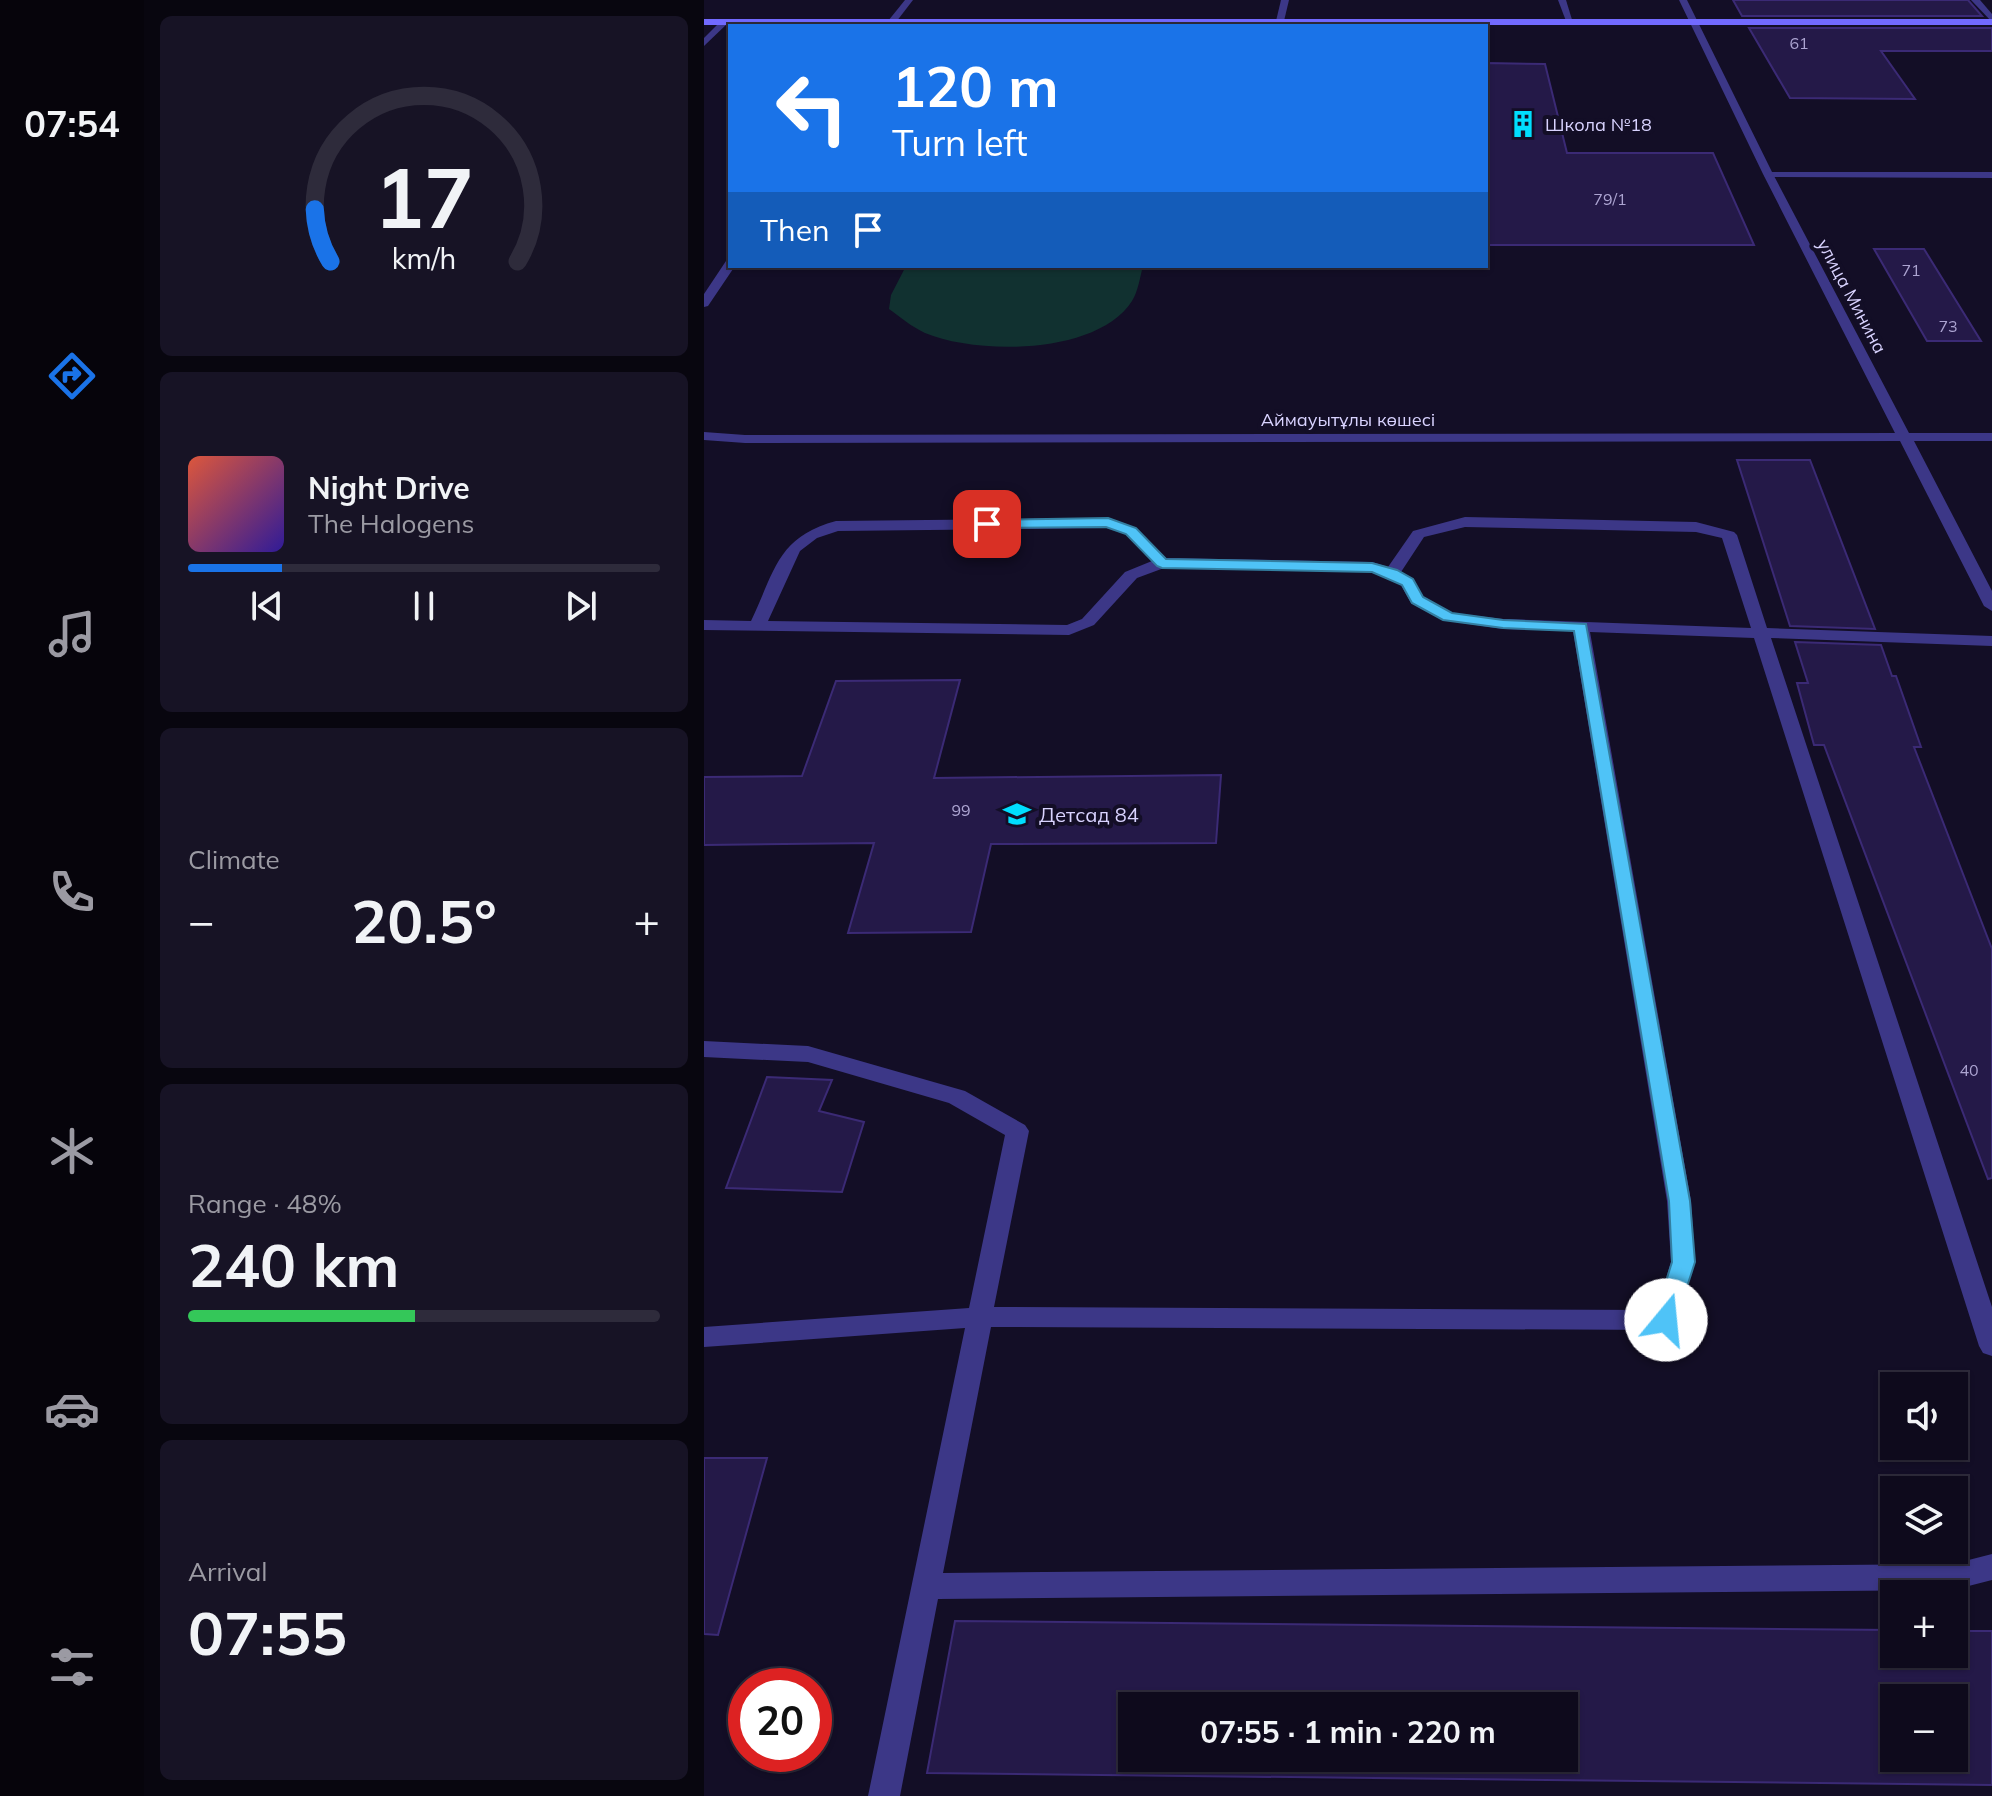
<!DOCTYPE html>
<html lang="en">
<head>
<meta charset="utf-8">
<style>
  body { margin:0; font-family:Mulish,sans-serif; background:#171325; color:#f1f3f6; height:100vh; display:flex; flex-direction:column; font-size:30px; white-space:nowrap }
  * { box-sizing:border-box; margin:0 }
  p { font-size:26px; color:#9b9aa3 }
  .icon { flex:none; width:44px; height:44px; fill:none; stroke:currentColor; stroke-width:2; stroke-linecap:round; stroke-linejoin:round }
  .map { position:relative; flex:1; overflow:hidden }
  .side { display:flex; flex-direction:column; gap:16px; padding:16px; background:#08060f; width:560px }
  .side>* { flex:none }
  .hud { position:absolute; left:24px; top:24px; width:760px; height:244px; border-radius:0px; box-shadow:0 2px 6px #0004,0 0 0 2px #2e2b3b; background:#1a73e8; color:#fff; overflow:hidden }
  .fabs { position:absolute; left:1176px; top:1372px; display:grid; gap:16px }
  .fabs a { display:grid; place-items:center; width:88px; height:88px; border-radius:0px; background:#0e0a1c; box-shadow:0 2px 6px #0004,0 0 0 2px #2e2b3b; font-size:40px }
  .speed { position:absolute; left:24px; top:1668px; display:flex; gap:16px; font-size:40px; font-weight:700; text-align:center }
  .speed>* { display:grid; place-content:center; width:104px; height:104px; border-radius:50%; background:#0e0a1c; box-shadow:0 2px 6px #0004,0 0 0 2px #2e2b3b; line-height:1 }
  .speed .limit { border:12px solid #d22; background:#fff; color:#111 }
  .pin { position:absolute; display:grid; place-items:center; width:68px; height:68px; color:#fff; margin:-34px; border-radius:16px; box-shadow:0 4px 12px #0006 }
  .me { position:absolute; width:88px; margin:-44px; rotate:17deg; stroke-linejoin:round; filter:drop-shadow(0 0 6px #0008) }
  .turn { display:flex; align-items:center; gap:28px; height:168px; padding:0 32px; font-size:36px }
  .turn .icon { width:104px; height:104px; stroke-width:2.5 }
  .turn b { display:block; font-size:56px; line-height:68px }
  .then { display:flex; align-items:center; height:76px; padding:0 32px; background:#0003; gap:16px; font-size:30px }
  .big { font-size:60px; font-weight:700; line-height:1.1 }
  .side .widget { flex:1; display:flex; flex-direction:column; justify-content:center; gap:12px; min-width:0; padding:0 28px; border-radius:12px; background:#171325 }
  .side .dial { align-items:center; gap:0 }
  .dial svg { height:208px; overflow:visible; fill:none; stroke:#2e2b3b; stroke-width:7; stroke-linecap:round; text-anchor:middle }
  .dial text { fill:#f1f3f6; stroke:none }
  .song { display:flex; align-items:center; gap:24px }
  .cover { width:96px; height:96px; border-radius:12px; background:linear-gradient(135deg,hsl(10 70% 55%),hsl(250 70% 35%)) }
  .played { height:8px; border-radius:4px; background:linear-gradient(90deg,#1a73e8 20%,#2e2b3b 20%) }
  .keys { display:flex; justify-content:space-around; direction:ltr }
  .heat { display:flex; justify-content:space-between; align-items:center; font-size:44px; direction:ltr }
  .charge { height:12px; border-radius:6px; background:linear-gradient(90deg,#34c759 48%,#2e2b3b 0) }
  .trip { position:absolute; left:414px; top:1692px; width:460px; height:80px; border-radius:0px; background:#0e0a1c; box-shadow:0 2px 6px #0004,0 0 0 2px #2e2b3b; font-weight:700; line-height:80px; text-align:center }
  main { display:flex; flex:1; min-height:0 }
  .menu { display:flex; flex-direction:column; width:144px; justify-content:space-around; align-items:center; background:#06040b; color:#9b9aa3 }
  .menu .icon { width:56px; height:56px }
  .menu .selected { color:#1a73e8 }
  .menu b { font-size:36px; color:#f1f3f6 }
  .map>svg:first-child { display:block }
  .green { fill:#113130 }
  .building { fill:#241948; stroke:#3b2a75; stroke-width:2; fill-rule:evenodd }
  .lines { fill:none; stroke-linecap:round; stroke-linejoin:round }
  .lane { fill:#3c3787; fill-rule:evenodd }
  .street { fill:#3c3787; fill-rule:evenodd }
  .secondary { fill:#726aff; fill-rule:evenodd }
  .route { fill:#4fc3f7; stroke:#337fa1; stroke-width:2 }
  .labels { text-anchor:middle; dominant-baseline:central; stroke-width:8; stroke-linejoin:round; paint-order:stroke }
  .number-label { font-size:16px; fill:#aca4d1 }
  .far-poi-label { font-size:18px; fill:#d9d3ff; stroke:#130e26; text-anchor:start }
  .far-street-label { font-size:18px; fill:#d9d3ff; stroke:#130e26 }
  .poi-label { font-size:20px; fill:#d9d3ff; stroke:#130e26; text-anchor:start }
</style>
</head>
<body>
<main>
<nav class="menu">
<b>07:54</b>
<svg class="icon selected" aria-label="directions" viewBox="0 0 24 24"><path d="M12 3l9 9-9 9-9-9zM9 14v-3h6M13 9l2 2-2 2"/></svg>
<svg class="icon" aria-label="music" viewBox="0 0 24 24"><path d="M9 18V5l10-2v13"/><circle cx="6" cy="18" r="3"/><circle cx="16" cy="16" r="3"/></svg>
<svg class="icon" aria-label="phone" viewBox="0 0 24 24"><path d="M5 4h4l2 5-3 2q2 4 5 5l2-3 5 2v4C11 20 4 13 5 4z"/></svg>
<svg class="icon" aria-label="climate" viewBox="0 0 24 24"><path d="M12 3v18M4 7l16 10M4 17L20 7"/></svg>
<svg class="icon" aria-label="car" viewBox="0 0 24 24"><path d="M5 17H2v-5l4-1 3-4h7l3 4 3 1v5h-3M9 17h6M6 11h13"/><circle cx="7" cy="17" r="2"/><circle cx="17" cy="17" r="2"/></svg>
<svg class="icon" aria-label="filters" viewBox="0 0 24 24"><path d="M4 7h16M4 17h16"/><circle cx="9" cy="7" r="2"/><circle cx="15" cy="17" r="2"/></svg>
</nav>
<section class="side">
<div class="widget dial"><svg viewBox="0 0 100 80">
<path d="M14 69A42 42 0 1 1 86 69"/>
<path d="M14 69A42 42 0 0 1 8 49" stroke="#1a73e8"/>
<text x="50" y="56" font-size="32" font-weight="700">17</text>
<text x="50" y="72" font-size="11">km/h</text>
</svg></div>
<div class="widget">
<div class="song"><i class="cover"></i><div><b>Night Drive</b><p>The Halogens</p></div></div>
<div class="played"></div>
<div class="keys"><svg class="icon" aria-label="previous" viewBox="0 0 24 24"><path d="M18 5L8 12l10 7zM5 5v14"/></svg><svg class="icon" aria-label="pause" viewBox="0 0 24 24"><path d="M8 5v14M16 5v14"/></svg><svg class="icon" aria-label="next" viewBox="0 0 24 24"><path d="M6 5l10 7-10 7zM19 5v14"/></svg></div>
</div>
<div class="widget"><p>Climate</p>
<div class="heat"><a>−</a><b class="big">20.5°</b><a>+</a></div>
</div>
<div class="widget"><p>Range · 48%</p><b class="big">240 km</b><div class="charge"></div></div>
<div class="widget"><p>Arrival</p><b class="big">07:55</b></div>
</section>
<div class="map">
<svg width="1288" height="1796" viewBox="0 0 1288 1796">
  <rect width="100%" height="100%" fill="#130e26"/>
  <path class="green" d="M202,266h237c-3,11 -5,26 -11,35 -35,54 -154,54 -207,32 -13,-6 -25,-16 -36,-24l2,-14z"/>
  <g class="building">
    <path d="M1029,0h235l14,16h-240z"/>
    <path d="M1045,28h243v23h-111l34,48 -125,-1z"/>
    <path d="M782,63l59,1 22,89h146l41,92h-268z"/>
    <path d="M1170,249h50l57,92h-54z"/>
    <path d="M1033,460h73l65,169 -85,-3z"/>
    <path d="M1091,642l86,3 11,31h4l25,71h-7l78,202v229l-4,1 -164,-434h-10l-17,-62h11z"/>
    <path d="M256,680l-26,98 287,-3 -5,68 -225,1 -20,88 -123,1 26,-90 -170,2v-68l98,-1 34,-95z"/>
    <path d="M63,1077l65,3 -13,31 45,11 -22,70 -116,-4z"/>
    <path d="M0,1458h63l-49,177 -14,-1z"/>
    <path d="M251,1621l939,9v24h60v-23h38v154l-1065,-12zM1190,1698h60v60h-60zM428,1706h432v52h-432z"/>
  </g>
  <g class="lines">
    <g class="lane">
      <path d="M577,0h8l-5,21 -4,3 -4,-3z"/>
      <path d="M854,0h8l7,23 -7,-2z"/>
      <path d="M1267,0h9l12,14v8z"/>
      <path d="M18,20l7,2 -25,24v-8z"/>
      <path d="M1060,172h228v6l-224,-1 -4,-1z"/>
      <path d="M761,517l231,5 38,10 3,3 30,93 225,8v10l-221,-8 221,669v49l-9,-3 -4,-7 -225,-708 -164,-6 101,569 4,61 -20,65 -9,3 -675,-3 -48,246 1010,-9 39,-10v26l-39,10 -1015,9 -38,197h-32l97,-468 -261,19v-20l265,-19 36,-173 -56,-32 -141,-41 -104,-5v-16l104,5 157,45 60,34 4,6 -35,176 662,3 15,-48 -4,-61 -94,-570 -70,-2 -61,-9 -31,-17 -10,-18 -30,-13 -207,-4 -27,10 -43,47 -25,10 -365,-5v-10l47,1c24,-50 26,-84 85,-100l272,-3 28,10 30,30 206,4 16,5 25,-36zM761,527l231,5 26,6 29,90 -248,-9 -51,-6 -29,-16 -10,-18 -12,-7 23,-35zM403,528l19,6 26,27 -27,11 -43,47 -15,6 -299,-4 32,-70 17,-13 21,-7z"/>
    </g>
    <g class="street">
      <path d="M201,0h8l-20,26h-9z"/>
      <path d="M975,0h8l86,174 136,259h83v8h-78l78,150v20l-8,-5 -84,-165 -1155,2 -41,-3v-8l41,3 1150,-2 -132,-259z"/>
      <path d="M26,260v6h5l-27,40 -4,1v-13l22,-33z"/>
    </g>
    <rect class="secondary" x="0" y="19" width="1288" height="6"/>
  </g>
  <path class="route" d="M404,518l28,10 30,31 206,4 25,7 16,9 10,18 29,16 51,7 83,4 104,577 5,61 -21,65 -8,2 -9,-2 -3,-7 18,-58 -3,-61 -95,-570 -71,-3 -60,-8 -31,-17 -10,-18 -30,-13 -210,-4 -5,-2 -31,-32 -20,-7 -119,1 -7,-4 7,-4z"/>
  <defs>
    <g id="building-bare" transform="scale(2.16)"><path d="M-4-6H4V6H1V3H-1V6H-4ZM-2.5-4.3h1.7v1.8h-1.7ZM.8-4.3h1.7v1.8H.8ZM-2.5-1h1.7V.8h-1.7ZM.8-1h1.7V.8H.8Z" fill="#00defe" stroke="#130e26" stroke-width="2.5" paint-order="stroke"/></g>
    <g id="school-bare" transform="scale(2.16)"><path d="M0-5L7-2L0 1L-7-2ZM-4 1L0 2.5L4 1V4Q0 6-4 4Z" fill="#00defe" stroke="#130e26" stroke-width="2.5" paint-order="stroke"/></g>
  </defs>
  <g fill-rule="evenodd">
    <use href="#building-bare" x="819" y="124"/>
    <use href="#school-bare" x="313" y="814"/>
  </g>
  <g class="labels">
    <g class="number-label">
      <text x="1095" y="43">61</text>
      <text x="906" y="199">79/1</text>
      <text x="1207" y="270">71</text>
      <text x="1244" y="326">73</text>
      <text x="257" y="810">99</text>
      <text x="1265" y="1070">40</text>
    </g>
    <g class="far-poi-label">
      <text x="841" y="124">Школа №18</text>
    </g>
    <g class="far-street-label">
      <text transform="translate(1148 296) rotate(62)">улица Минина</text>
      <text x="644" y="419">Аймауытұлы көшесі</text>
    </g>
    <g class="poi-label">
      <text x="335" y="814">Детсад 84</text>
    </g>
  </g>
</svg>
<div class="fabs">
<a><svg class="icon" aria-label="sound" viewBox="0 0 24 24"><path d="M4 9h4l5-4v14l-5-4H4zM17 9q2 3 0 6"/></svg></a>
<a><svg class="icon" aria-label="layers" viewBox="0 0 24 24"><path d="M12 4l9 5-9 5-9-5zM3 14l9 5 9-5"/></svg></a>
<a>+</a>
<a>−</a>
</div>
<div class="speed"><div class="limit">20</div></div>
<div class="pin" style="left:283px;top:524px;background:#d93025"><svg class="icon" aria-label="arrive" viewBox="0 0 24 24"><path d="M6 21V4h12l-3 4 3 4H6"/></svg></div>
<svg class="me" style="left:962px;top:1320px" viewBox="-20 -20 40 40"><circle r="19" fill="#fff"/><path d="M0-13L10 11 0 6-10 11z" fill="#4fc3f7"/></svg>
<div class="trip">07:55 · 1 min · 220 m</div>
<div class="hud">
<div class="turn"><svg class="icon" aria-label="left" viewBox="0 0 24 24"><path d="M17 20v-9H6M10 6l-5 5 5 5"/></svg><div><b>120 m</b>Turn left</div></div>
<div class="then">Then<svg class="icon" aria-label="arrive" viewBox="0 0 24 24"><path d="M6 21V4h12l-3 4 3 4H6"/></svg></div>
</div>
</div>
</main>
</body>
</html>
